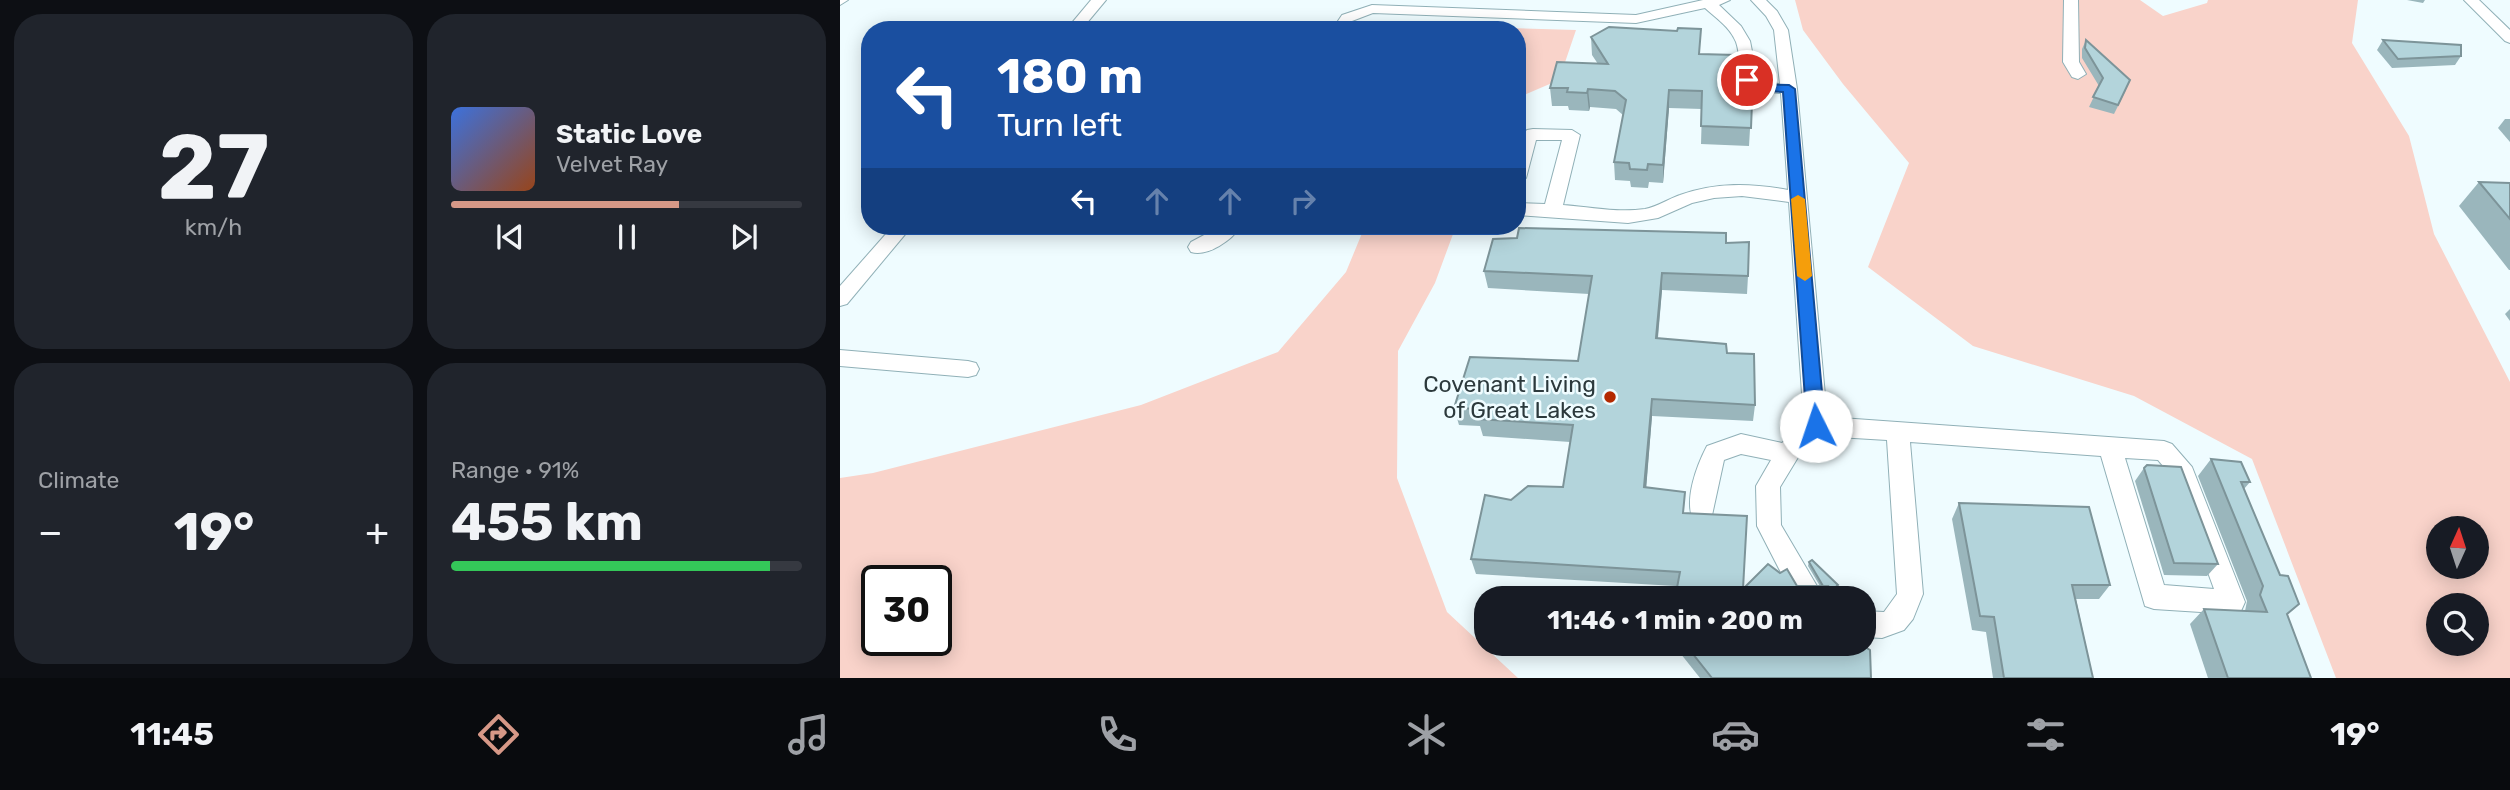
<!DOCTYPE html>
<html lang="en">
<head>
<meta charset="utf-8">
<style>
  body { margin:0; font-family:Rubik,sans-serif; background:#20242c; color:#f1f3f6; height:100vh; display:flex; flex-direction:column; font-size:26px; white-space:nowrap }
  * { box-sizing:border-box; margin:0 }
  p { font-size:23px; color:#9ea1a6 }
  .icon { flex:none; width:38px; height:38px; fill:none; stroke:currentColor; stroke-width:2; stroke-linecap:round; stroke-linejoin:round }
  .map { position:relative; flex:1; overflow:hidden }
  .panel { display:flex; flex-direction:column; gap:14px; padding:14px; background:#0d0f14; width:840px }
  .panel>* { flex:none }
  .hud { position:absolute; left:21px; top:21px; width:665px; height:214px; border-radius:28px; box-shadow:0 4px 18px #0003; background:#1a4fa0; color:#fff; overflow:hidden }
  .needle { width:46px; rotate:3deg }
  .buttons { position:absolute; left:1586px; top:516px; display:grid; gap:14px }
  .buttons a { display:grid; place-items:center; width:63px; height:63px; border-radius:50%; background:#171b24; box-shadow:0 4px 18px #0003; font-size:35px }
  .speed { position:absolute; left:21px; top:565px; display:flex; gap:14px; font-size:35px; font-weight:700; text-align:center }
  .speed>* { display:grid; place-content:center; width:91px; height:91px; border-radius:50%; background:#171b24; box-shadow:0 4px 18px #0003; line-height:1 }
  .speed .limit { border:4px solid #111; border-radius:10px; background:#fff; color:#111 }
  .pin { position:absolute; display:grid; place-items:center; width:60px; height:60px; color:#fff; margin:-30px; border:4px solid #fff; border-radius:50%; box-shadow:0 2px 7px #0007 }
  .me { position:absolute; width:77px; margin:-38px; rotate:356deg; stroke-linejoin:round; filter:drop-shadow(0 0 5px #0008) }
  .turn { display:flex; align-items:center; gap:24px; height:147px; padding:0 21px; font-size:32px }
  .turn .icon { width:91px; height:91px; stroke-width:2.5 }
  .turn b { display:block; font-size:49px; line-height:60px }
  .lanes { display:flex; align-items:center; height:66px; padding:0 21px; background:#0003; justify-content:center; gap:35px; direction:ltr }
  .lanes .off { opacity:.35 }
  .big { font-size:52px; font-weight:700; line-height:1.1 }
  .panel .widget { flex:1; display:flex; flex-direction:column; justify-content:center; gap:10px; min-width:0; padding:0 24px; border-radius:28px; background:#20242c }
  .panel .dial { align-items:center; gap:0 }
  .dial b { font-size:91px; line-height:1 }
  .song { display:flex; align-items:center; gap:21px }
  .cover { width:84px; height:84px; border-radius:10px; background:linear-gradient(135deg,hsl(220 70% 55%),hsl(20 70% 35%)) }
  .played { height:7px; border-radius:4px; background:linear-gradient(90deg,#d69887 65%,#363941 65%) }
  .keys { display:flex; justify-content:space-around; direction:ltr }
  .heat { display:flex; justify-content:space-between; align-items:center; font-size:38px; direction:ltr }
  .charge { height:10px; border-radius:5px; background:linear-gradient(90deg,#34c759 91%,#363941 0) }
  .panel .tiles { flex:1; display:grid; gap:14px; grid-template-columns:repeat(2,1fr) }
  .trip { position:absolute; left:634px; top:586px; width:402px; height:70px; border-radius:28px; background:#171b24; box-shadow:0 4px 18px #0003; font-weight:700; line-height:70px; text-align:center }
  .tab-bar { display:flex; height:112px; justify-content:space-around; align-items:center; background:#090b0e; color:#9ea1a6 }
  .tab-bar .icon { width:49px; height:49px }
  .tab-bar .current { color:#d69887 }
  .tab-bar b { font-size:32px; color:#f1f3f6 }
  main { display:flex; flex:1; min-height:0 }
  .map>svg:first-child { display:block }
  .green { fill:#f9d3ca; fill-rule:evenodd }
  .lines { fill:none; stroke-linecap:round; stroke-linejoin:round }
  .minor-casing { stroke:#90b0b7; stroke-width:2 }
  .minor { fill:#fff; fill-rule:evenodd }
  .wall { fill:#9ab6bc }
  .shaded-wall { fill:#7d9499 }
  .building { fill:#b3d4db; stroke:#7d9499; stroke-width:2 }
  .route { fill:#1a73e8; stroke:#114b97; stroke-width:2 }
  .slow { fill:#f59e0b }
  .poi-dot { fill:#b42900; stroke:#effcff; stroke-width:2.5 }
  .labels { text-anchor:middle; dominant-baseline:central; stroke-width:5; stroke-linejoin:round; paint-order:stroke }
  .poi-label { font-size:23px; fill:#2c393c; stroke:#effcff; text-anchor:end }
</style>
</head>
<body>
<main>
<section class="panel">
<div class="tiles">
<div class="widget dial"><b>27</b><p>km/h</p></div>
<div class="widget">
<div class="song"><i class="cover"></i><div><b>Static Love</b><p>Velvet Ray</p></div></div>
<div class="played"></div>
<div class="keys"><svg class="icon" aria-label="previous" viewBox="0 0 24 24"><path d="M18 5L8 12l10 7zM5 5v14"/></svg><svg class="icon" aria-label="pause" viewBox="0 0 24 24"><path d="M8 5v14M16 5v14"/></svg><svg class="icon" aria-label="next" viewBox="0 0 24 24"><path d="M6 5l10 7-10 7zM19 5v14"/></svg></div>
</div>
<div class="widget"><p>Climate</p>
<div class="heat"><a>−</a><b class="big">19°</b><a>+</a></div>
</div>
<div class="widget"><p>Range · 91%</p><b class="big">455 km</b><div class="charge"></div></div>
</div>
</section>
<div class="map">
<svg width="1670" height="678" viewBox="0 0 1670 678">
  <rect width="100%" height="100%" fill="#effcff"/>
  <g class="green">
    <path d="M955,0h345l23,16 44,-13 1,-3h150l-6,43 57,93 25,98 76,148v296h-174l-84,-219 -118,-63 -161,-50 -105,-79 41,-104 -66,-79 -40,-54zM1598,528h38v39h-38zM1598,606h38v38h-38z"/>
    <path d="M636,27l100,3 -17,50 -42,18v-68h-43z"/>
    <path d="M525,226h91l-21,57 -37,68 -1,127 50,134 71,66h-678v-200l33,-5 268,-68 137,-53 68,-80zM96,581v59h-59v-59z"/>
  </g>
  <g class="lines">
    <g class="minor-casing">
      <g id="minor">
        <path d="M0,0h8l-8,5z"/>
        <path d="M251,0h15l-25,30h-15z"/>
        <path d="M863,0h27l-11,5 22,21 9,15 8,41 22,2 -6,-54 -8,-14 -15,-16h15l11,11 11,19 9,59 30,328 337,24 8,3 20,23 53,135 -4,9 -9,3 -78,-5 -9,-3 -44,-150 -191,-14 13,152 -10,25 -9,11 -22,8 -18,-1v-26l20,1 13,-18 -10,-154 -66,-4 -21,18 -20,33 1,38 43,73h-30l-37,-72 -1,-40 15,-26 -30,-6 -17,6 -13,60 -9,3 -9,-3c-9,-21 4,-55 14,-74l34,-12 41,9 22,-20 -15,-221 -47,-6 -28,2 -22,5 -34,15 -30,5 -111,-8v-12l28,1 17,-64h-26l-10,38 -9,6 2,-46 8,-8 6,-1 39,1 8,5 -17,70c27,2 54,8 82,4 12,-2 23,-10 35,-14 36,-13 71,-12 108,-5l-7,-97 -34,-3c-11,-16 -5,-31 -11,-48 -6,-15 -20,-24 -31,-34l-69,15 -263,-10 -21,8 -5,9h-15l10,-15 30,-10 264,10zM1285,458l33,2 16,19 40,110 -50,-4z"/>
        <path d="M1224,0h14l1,62 7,12 -8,5 -6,-2 -9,-15z"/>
        <path d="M1624,0h15l31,30v13l-5,-2z"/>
        <path d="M53,226h19l-65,78 -7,2v-20z"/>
        <path d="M381,226h20c-9,14 -33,31 -50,26l-3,-5 3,-5z"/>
        <path d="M0,350l128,11 8,2 3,6 -3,6 -8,2 -128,-11z"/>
      </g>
    </g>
    <use href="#minor" class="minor"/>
  </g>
  <g class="wall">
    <path d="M1567,0h18l-2,3z"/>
    <path d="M751,37l109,17 35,23 18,1 -4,68 -48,-2 1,-35 -33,-1 -6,75 -14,-1 -1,6 -17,-1 -1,-6 -15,-1 -1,-18 9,-47 -7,-6 -26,-2 -1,4 -20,-1 -1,-4h-16l-2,-18 48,-24 -6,-9z"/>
    <path d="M1246,40l40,50 -12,24 -25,-7 10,-21 -17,-28v-9z"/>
    <path d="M1543,40l78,16 -6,9 -63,3 -15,-18z"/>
    <path d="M1665,119h5v23l-12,-14z"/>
    <path d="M1639,182l31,1v87h-1l-50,-64z"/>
    <path d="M886,243l22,33 -1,18 -85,-4 -4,48 69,15 28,52 -2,16 -101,-5 -6,71 38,26 59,76 54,-3h23l-12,-20 1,-4 27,27 -10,9 -1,-3 -349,-21 -5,-15 40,-59 52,-13 7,-45 -87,-6 -3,-10 -21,-1 -5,-17 124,-47 11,-67 -101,-6 -4,-17z"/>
    <path d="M1670,309v12l-5,-7z"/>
    <path d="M1371,459l39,23 -6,7 36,86 19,29 -12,11 24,63h-103l-18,-54 14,-15 41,2 2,-10 -49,-125z"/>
    <path d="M1304,468l74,96 -11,12 -43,-1 -29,-94z"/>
    <path d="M1119,503l151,82 -11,14h-23l17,79h-100l-7,-46 -14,-2 -20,-111z"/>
    <path d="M833,644h187l11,34h-171z"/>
  </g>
  <g class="shaded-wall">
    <path d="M748,89l2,18 -1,4 -2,-18z"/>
    <path d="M829,90v18l-6,75v-18z"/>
    <path d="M822,273v17l-6,66v-18z"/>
    <path d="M812,399v17l-7,87 -1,-16z"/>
    <path d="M998,585l-2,4 -10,9 2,-4z"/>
    <path d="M988,586l-4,12h-11z"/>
  </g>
  <g class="building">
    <path d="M769,27l68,4 1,-3 23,1 -2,25 37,1 -1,22 18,1 -2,50 -50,-2 1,-35 -33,-1 -6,75 -15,-1 -1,6 -17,-1 -1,-6 -15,-1 12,-62 -11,-9 -27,-2 -1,4 -20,-1 1,-4h-18l7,-26 51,2 -17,-27z"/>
    <path d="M1246,40l44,40 -12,25 -25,-8 10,-19 -18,-30z"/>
    <path d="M1543,40l78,5v11l-63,3z"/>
    <path d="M1639,182l31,1v36z"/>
    <path d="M679,228l207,5v10l23,-1 -1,34 -86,-3 -6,65 70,6 1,9 27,1 1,51 -103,-6 -8,88 41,5 -2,21 64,3 -4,73 25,-25 12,9 7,-4 10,17h31l-15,12h-138l5,-26 -209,-13 14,-64 26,5 17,-14 35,1 10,-62 -95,-6 4,-10 -28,-1 16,-51 108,4 14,-85 -108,-5 9,-32 24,-1z"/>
    <path d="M1371,459l30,3 9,20h-9l39,93 8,1 11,28 -12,10 24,64h-83l-24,-69 63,3 -7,-17 3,-9z"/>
    <path d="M1307,465l34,2 37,97 -44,-1 -30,-95z"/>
    <path d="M1119,503l130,4 21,78h-38l21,93h-89l-10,-61 -14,-1z"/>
    <path d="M972,560l26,25 -10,9 -2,-3 2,-5h-5l-14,-24z"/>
    <path d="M845,644h175l10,6 1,28h-159z"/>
  </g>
  <path class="route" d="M907,76l9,8 33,1 6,4 30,337 -3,5h-12l-3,-5 -24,-334 -35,-2 -7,-10z"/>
  <path class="slow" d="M958,195l7,4 7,77 -7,5 -8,-5 -6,-77z"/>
  <circle class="poi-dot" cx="770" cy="397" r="7"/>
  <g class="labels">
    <g class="poi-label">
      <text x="756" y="384">Covenant Living<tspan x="756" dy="26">of Great Lakes</tspan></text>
    </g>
  </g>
</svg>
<div class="buttons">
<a><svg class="needle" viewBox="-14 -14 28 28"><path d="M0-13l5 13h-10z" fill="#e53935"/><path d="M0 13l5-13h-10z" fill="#9ea1a6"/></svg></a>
<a><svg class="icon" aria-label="search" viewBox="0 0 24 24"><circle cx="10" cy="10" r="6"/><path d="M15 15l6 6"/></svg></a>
</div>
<div class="speed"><div class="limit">30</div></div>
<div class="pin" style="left:907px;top:80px;background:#d93025"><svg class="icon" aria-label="arrive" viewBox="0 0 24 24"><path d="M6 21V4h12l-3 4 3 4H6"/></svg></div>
<svg class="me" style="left:976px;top:426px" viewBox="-20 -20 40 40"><circle r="19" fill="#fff"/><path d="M0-13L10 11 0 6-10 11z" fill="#1a73e8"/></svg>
<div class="trip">11:46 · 1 min · 200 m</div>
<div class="hud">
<div class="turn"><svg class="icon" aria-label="left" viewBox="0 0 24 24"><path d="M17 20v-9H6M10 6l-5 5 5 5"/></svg><div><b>180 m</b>Turn left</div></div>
<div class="lanes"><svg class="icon" aria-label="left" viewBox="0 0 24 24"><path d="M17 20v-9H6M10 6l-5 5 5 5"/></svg><svg class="icon off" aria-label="ahead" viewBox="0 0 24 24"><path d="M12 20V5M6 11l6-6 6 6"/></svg><svg class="icon off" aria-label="ahead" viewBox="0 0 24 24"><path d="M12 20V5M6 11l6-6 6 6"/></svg><svg class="icon off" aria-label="right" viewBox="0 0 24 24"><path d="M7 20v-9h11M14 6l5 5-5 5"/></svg></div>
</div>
</div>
</main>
<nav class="tab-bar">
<b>11:45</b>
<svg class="icon current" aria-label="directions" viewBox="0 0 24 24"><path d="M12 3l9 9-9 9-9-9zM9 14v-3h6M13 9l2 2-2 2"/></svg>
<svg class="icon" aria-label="music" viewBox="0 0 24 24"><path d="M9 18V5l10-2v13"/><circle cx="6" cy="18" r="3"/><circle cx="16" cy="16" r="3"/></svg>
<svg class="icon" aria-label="phone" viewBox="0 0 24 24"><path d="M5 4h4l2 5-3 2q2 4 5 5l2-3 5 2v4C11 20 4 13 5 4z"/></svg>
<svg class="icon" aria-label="climate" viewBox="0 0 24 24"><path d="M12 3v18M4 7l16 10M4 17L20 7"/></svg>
<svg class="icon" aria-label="car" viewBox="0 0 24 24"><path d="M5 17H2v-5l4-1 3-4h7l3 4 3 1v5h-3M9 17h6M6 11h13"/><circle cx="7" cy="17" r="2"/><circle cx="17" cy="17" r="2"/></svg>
<svg class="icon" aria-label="filters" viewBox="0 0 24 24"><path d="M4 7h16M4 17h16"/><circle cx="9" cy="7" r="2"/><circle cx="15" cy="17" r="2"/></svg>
<b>19°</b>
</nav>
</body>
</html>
